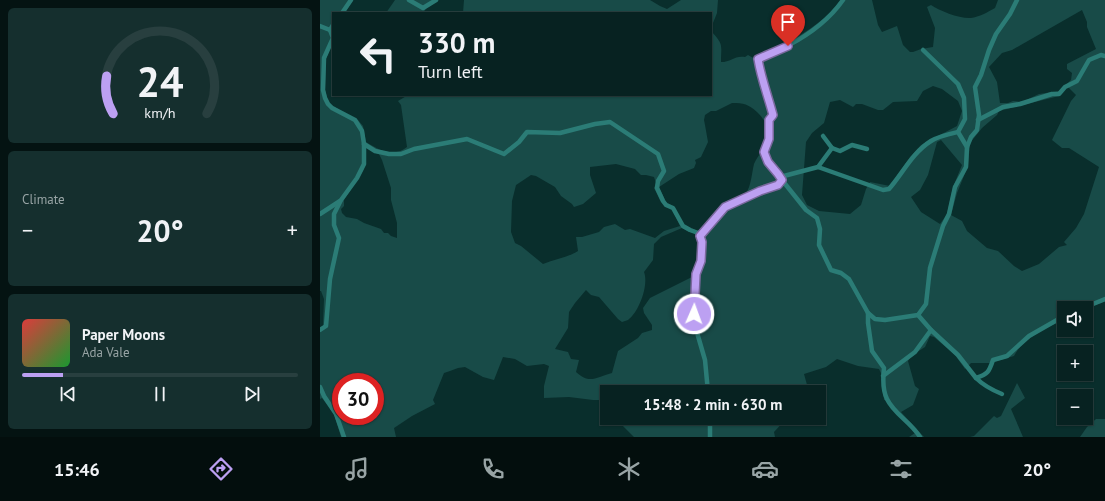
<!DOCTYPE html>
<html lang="en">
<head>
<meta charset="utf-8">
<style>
  body { margin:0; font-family:"PT Sans",sans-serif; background:#152f2e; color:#f1f3f6; height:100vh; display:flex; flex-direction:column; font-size:15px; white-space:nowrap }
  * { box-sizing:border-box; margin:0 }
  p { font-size:13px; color:#98a4a5 }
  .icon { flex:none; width:22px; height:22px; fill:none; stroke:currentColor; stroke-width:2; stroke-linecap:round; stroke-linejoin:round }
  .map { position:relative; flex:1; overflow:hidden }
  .details { display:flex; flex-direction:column; gap:8px; padding:8px; background:#041312; width:320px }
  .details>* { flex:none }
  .top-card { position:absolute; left:12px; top:12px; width:380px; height:84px; border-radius:0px; box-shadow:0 1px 3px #0004,0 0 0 1px #283f3f; background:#072221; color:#f1f3f6; overflow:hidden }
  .fabs { position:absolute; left:737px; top:301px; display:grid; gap:8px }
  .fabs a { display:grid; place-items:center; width:36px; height:36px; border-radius:0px; background:#072221; box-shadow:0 1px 3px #0004,0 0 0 1px #283f3f; font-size:20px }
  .speed { position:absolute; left:12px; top:373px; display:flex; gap:8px; font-size:20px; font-weight:700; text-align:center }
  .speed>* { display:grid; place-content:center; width:52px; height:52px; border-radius:50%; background:#072221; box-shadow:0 1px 3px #0004,0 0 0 1px #283f3f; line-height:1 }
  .speed .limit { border:6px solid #d22; background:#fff; color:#111 }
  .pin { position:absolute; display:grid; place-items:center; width:34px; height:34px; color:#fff; margin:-41px -17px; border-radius:50% 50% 50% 0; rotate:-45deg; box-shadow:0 0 4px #0007 }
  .pin .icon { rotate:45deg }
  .me { position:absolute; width:44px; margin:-22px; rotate:2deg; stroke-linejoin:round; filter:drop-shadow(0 0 3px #0008) }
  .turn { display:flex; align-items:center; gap:14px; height:84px; padding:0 20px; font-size:18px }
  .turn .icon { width:52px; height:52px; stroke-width:2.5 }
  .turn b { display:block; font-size:28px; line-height:34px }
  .big { font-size:30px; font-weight:700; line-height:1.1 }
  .details .widget { flex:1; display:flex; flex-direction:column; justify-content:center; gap:6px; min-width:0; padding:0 14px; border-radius:6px; background:#152f2e }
  .details .dial { align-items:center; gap:0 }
  .dial svg { height:104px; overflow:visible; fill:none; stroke:#283f3f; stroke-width:7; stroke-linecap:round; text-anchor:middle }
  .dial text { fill:#f1f3f6; stroke:none }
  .song { display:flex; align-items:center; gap:12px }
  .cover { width:48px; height:48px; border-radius:6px; background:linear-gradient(135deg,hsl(0 70% 55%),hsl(130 70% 35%)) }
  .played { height:4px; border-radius:2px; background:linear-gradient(90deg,#bca0f2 15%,#283f3f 15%) }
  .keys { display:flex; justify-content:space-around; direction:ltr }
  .heat { display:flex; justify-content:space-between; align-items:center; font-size:22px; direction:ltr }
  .trip { position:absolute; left:280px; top:385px; width:226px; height:40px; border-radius:0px; background:#072221; box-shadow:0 1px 3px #0004,0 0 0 1px #283f3f; font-weight:700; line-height:40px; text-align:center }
  .menu { display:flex; height:64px; justify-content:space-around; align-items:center; background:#030e0d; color:#98a4a5 }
  .menu .icon { width:28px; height:28px }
  .menu .on { color:#bca0f2 }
  .menu b { font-size:18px; color:#f1f3f6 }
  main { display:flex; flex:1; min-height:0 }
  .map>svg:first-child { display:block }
  .green { fill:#184b48; fill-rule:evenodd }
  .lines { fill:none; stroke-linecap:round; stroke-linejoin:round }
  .street { stroke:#2b7c76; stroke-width:4.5 }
  .route-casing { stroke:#7a689d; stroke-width:10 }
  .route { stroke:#bca0f2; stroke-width:7 }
</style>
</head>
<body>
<main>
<section class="details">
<div class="widget dial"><svg viewBox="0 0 100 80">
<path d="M14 69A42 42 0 1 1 86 69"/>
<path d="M14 69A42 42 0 0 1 9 40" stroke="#bca0f2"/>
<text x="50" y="56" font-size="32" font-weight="700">24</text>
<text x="50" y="72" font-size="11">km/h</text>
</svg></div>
<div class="widget"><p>Climate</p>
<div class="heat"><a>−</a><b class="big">20°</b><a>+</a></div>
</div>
<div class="widget">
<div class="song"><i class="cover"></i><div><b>Paper Moons</b><p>Ada Vale</p></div></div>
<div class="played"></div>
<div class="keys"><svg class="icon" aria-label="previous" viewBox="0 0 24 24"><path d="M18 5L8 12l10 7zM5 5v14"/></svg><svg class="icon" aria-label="pause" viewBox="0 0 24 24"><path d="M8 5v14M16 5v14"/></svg><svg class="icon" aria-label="next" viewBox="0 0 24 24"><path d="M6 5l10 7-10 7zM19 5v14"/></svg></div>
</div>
</section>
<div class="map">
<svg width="785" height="437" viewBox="0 0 785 437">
  <rect width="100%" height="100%" fill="#092e2c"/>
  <g class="green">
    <path d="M0,0h33l-8,13h-12v28l-7,18 -1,31 3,11 4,4 9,6 17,9 5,6 3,16c13,8 27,16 41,5l-6,-42 -3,-4 10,-6h303v-64c13,14 10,13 10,31 10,0 14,-7 24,-5l3,-2 7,4c28,-13 67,-33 86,-59h31l6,25 4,7 15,-6 6,19 7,7h3l8,-3 12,-2 2,-19 -8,-21 4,-2c9,6 29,14 40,13 8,-1 17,-6 24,-10l3,-8h107v301c-17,8 -23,7 -41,7v11c-18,10 -40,18 -50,37l-24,7h-19l-6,6 -10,-14 -21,-18 -4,-1 -5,11 -14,9 -3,5 7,25 4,3 -6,16 -12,7 23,25h-15l6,-4 -29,-33h-2l-2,-25 -3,-6 -21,-3 -21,-7 -11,8 -22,7 5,18h-202v8h-14l-24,-3 -25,1v-12l5,-20 -5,-2 -17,2 -12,-7 -12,-2 -9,23 -11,-3 -18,-10 -7,1 -8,3 -6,2 -11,27 2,4 -23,12 -18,12 2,9h-55l-7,-23 -12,-16 -2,1v-71l3,-2 1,-27 -3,-8h-1zM762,10l5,12v5l9,22 -29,15v5l5,4 -1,7 -12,11 -20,3 -17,8 -9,-1 -5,2h-8l-3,-21 -8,-15 13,-14 10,-3zM613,86l9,3 16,12 4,10 -5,15 -36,19 -11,12 -20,29 -20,-4 -4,7 -5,16 -11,9 -31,-3 -12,-6 -5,-10 4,-53 6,-9 12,-10 6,-21 10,-2 13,7 3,-3h6l16,6h5l10,-8 24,-1 6,-10zM748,87l8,8 -5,6 -19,39 10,8h7l30,19 -15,47 -8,14 -12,14 3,3 -8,2 -20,17 -17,7 -8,-5 -16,-15 -11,-3 -20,-17 -5,-10 -11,-6 6,-22 11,-27 2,-23 12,-15 15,-13 2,-4 60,-15 7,-8zM412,103c12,0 16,1 25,9 13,12 12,24 5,39 -3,4 -6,8 -8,13 -2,8 -3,23 -8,29 -7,9 -20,10 -29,18 -3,3 -6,8 -9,12 -2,3 -5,6 -8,9l-16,-7 -10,-18 -8,-5 -7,-15 20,-13 15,-6 2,-5 -1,-3 6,-3 7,-15 -3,-17 -1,-5 1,-5 6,-4h5zM621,140l21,25 -9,22 -6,27 -7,10 -19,-12 -10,-15 9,-7 8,-15 9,-33zM46,148l13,6 3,6 9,28v12l6,23v15l-6,-2 -3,-3h-4l-3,-4 -17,-6 -7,-4 -11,-2 -4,-4 -1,-4 3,-3v-6l19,-29 3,-10zM296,164l19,5 6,6h5l8,2 2,6 -2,5 6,12 12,9 8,17 -16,5 -9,7 -25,-9 -5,1 -10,-6 -11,3 -5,5 -17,5h-6l2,14c-11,7 -23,8 -35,13l-22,-18 -6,-3 -4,-11 1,-31 4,-16 15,-10 5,1 19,11 6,9 11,8 2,3 9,-3 13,-11 -6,-18v-8zM362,228l8,4 4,1 6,10 -1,16 -5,17 -44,22 -7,10 1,5 8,12v5l-10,3 -4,5 -20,13 -6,22c-16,4 -22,12 -36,-1l3,-12 -8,-1 -3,-7 -13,-3 13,-21 1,-16 6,-9 11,-13 5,5 8,2 19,22 4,3c2,-1 4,-1 6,-2 11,-8 21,-35 16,-48l9,-12 1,-16 7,-7zM21,382h34v34h-34z"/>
    <path d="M75,0h37l-9,13h-37z"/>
    <path d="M144,0h186l10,6 7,3 14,-9h37l-1,13 -6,15v-15h-248z"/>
    <path d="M697,383l8,15 -14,11 12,28h-53l4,-1 20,-20 3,2 4,-2z"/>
    <path d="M304,418h163l-13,14 1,5h-141l-14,-14z"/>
    <path d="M776,419h9v18h-25l7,-10z"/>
  </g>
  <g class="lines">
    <g class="street">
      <path d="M89,0l14,8 13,-8"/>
      <path d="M523,0c-14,20 -33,34 -54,45 -10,6 -21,9 -31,14 3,19 10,37 15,56l-4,5v19l-5,13 4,10 11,12 3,6 24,30 11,8 3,11 -1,16 12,25 10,3 8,6 19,34v10l4,28 12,17c-1,9 -1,23 3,31 7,15 24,23 33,38"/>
      <path d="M22,13l9,-13"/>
      <path d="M0,26l10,4 3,-5"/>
      <path d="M603,50l35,34 6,14 1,21 -7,13 9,15"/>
      <path d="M658,120l25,-13 17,-3 32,-10h7l6,-7 12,-6 12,-21 12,-5 4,1"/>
      <path d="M503,136l9,12 8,3 12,-6 15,4"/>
      <path d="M44,144l11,7 14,3h12l13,-5 53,-10 37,15 15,-12 8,-10 33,1 35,-9 15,-2 48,32 6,17 -6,10 -1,7 6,13 3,4 7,3 10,18 7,4 11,4"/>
      <path d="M498,167l65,23 6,-1c14,-16 23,-36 42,-48 8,-5 18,-7 27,-9"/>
      <path d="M460,177l38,-10 14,-19"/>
      <path d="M0,214l20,-13"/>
      <path d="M759,308l14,-4 12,-5"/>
      <path d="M548,313l7,6 10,1 33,-5 13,15 27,25 18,23c12,-4 13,-6 17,-18l14,-4 22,-20 35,-20"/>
      <path d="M598,315l8,-11 4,-36 13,-42 6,-12 6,-27 11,-20 1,-20 4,-10 6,-7 2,-15 -4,-28 6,-12 8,-25 7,-16 14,-20 7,-14"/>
      <path d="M0,330l6,-4 4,-47 9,-41 -5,-13v-11l7,-14 16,-22 7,-14v-20l-2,-13 -7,-11 -23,-12 -4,-4 -3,-6 -2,-8 1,-32 9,-20 -3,-8"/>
      <path d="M563,376l32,-24 16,-22"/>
      <path d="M656,378c8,8 16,12 26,16"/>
      <path d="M0,387l4,9 12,18 8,23"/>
      <path d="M388,392l-3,-32 -7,-24 -4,-22 2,-40 5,-13 1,-19 -2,-6 25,-29 53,-22 4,-5"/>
      <path d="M390,437v-19"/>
    </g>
  </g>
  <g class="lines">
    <g class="route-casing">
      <path id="route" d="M374,314l2,-40 5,-13 1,-19 -2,-6 25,-29 35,-16 18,-6 4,-5 -4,-6 -10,-12 -4,-10 5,-13v-19l4,-5c-5,-19 -12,-37 -15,-56l30,-13"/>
    </g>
    <use href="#route" class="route"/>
  </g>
</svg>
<div class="fabs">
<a><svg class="icon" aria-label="sound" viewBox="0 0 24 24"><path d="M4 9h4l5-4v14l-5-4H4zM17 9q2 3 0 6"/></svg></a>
<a>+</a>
<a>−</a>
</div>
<div class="speed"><div class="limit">30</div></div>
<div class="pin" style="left:468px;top:46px;background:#d93025"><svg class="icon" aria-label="arrive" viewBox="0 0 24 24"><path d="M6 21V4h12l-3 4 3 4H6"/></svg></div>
<svg class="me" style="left:374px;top:314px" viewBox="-20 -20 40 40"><circle r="17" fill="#bca0f2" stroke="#fff" stroke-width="3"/><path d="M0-11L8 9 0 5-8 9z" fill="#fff"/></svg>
<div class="trip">15:48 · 2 min · 630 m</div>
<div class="top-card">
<div class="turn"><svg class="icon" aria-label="left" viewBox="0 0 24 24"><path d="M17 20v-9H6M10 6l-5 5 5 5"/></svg><div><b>330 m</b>Turn left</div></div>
</div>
</div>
</main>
<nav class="menu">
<b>15:46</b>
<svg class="icon on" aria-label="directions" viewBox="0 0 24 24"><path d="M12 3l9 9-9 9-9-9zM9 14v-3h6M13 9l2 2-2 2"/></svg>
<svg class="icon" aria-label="music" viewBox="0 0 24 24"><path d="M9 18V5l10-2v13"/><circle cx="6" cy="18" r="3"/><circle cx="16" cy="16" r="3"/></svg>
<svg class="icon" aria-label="phone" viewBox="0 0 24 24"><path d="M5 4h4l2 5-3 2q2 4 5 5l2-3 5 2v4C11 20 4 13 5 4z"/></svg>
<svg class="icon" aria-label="climate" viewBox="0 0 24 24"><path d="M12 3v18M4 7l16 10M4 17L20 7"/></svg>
<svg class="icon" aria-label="car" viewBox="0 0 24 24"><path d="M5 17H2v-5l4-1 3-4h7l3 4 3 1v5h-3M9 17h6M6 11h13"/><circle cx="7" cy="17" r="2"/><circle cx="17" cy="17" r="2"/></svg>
<svg class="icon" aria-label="filters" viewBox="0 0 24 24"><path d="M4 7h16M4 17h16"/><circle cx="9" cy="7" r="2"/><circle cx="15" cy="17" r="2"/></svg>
<b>20°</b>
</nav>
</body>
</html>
